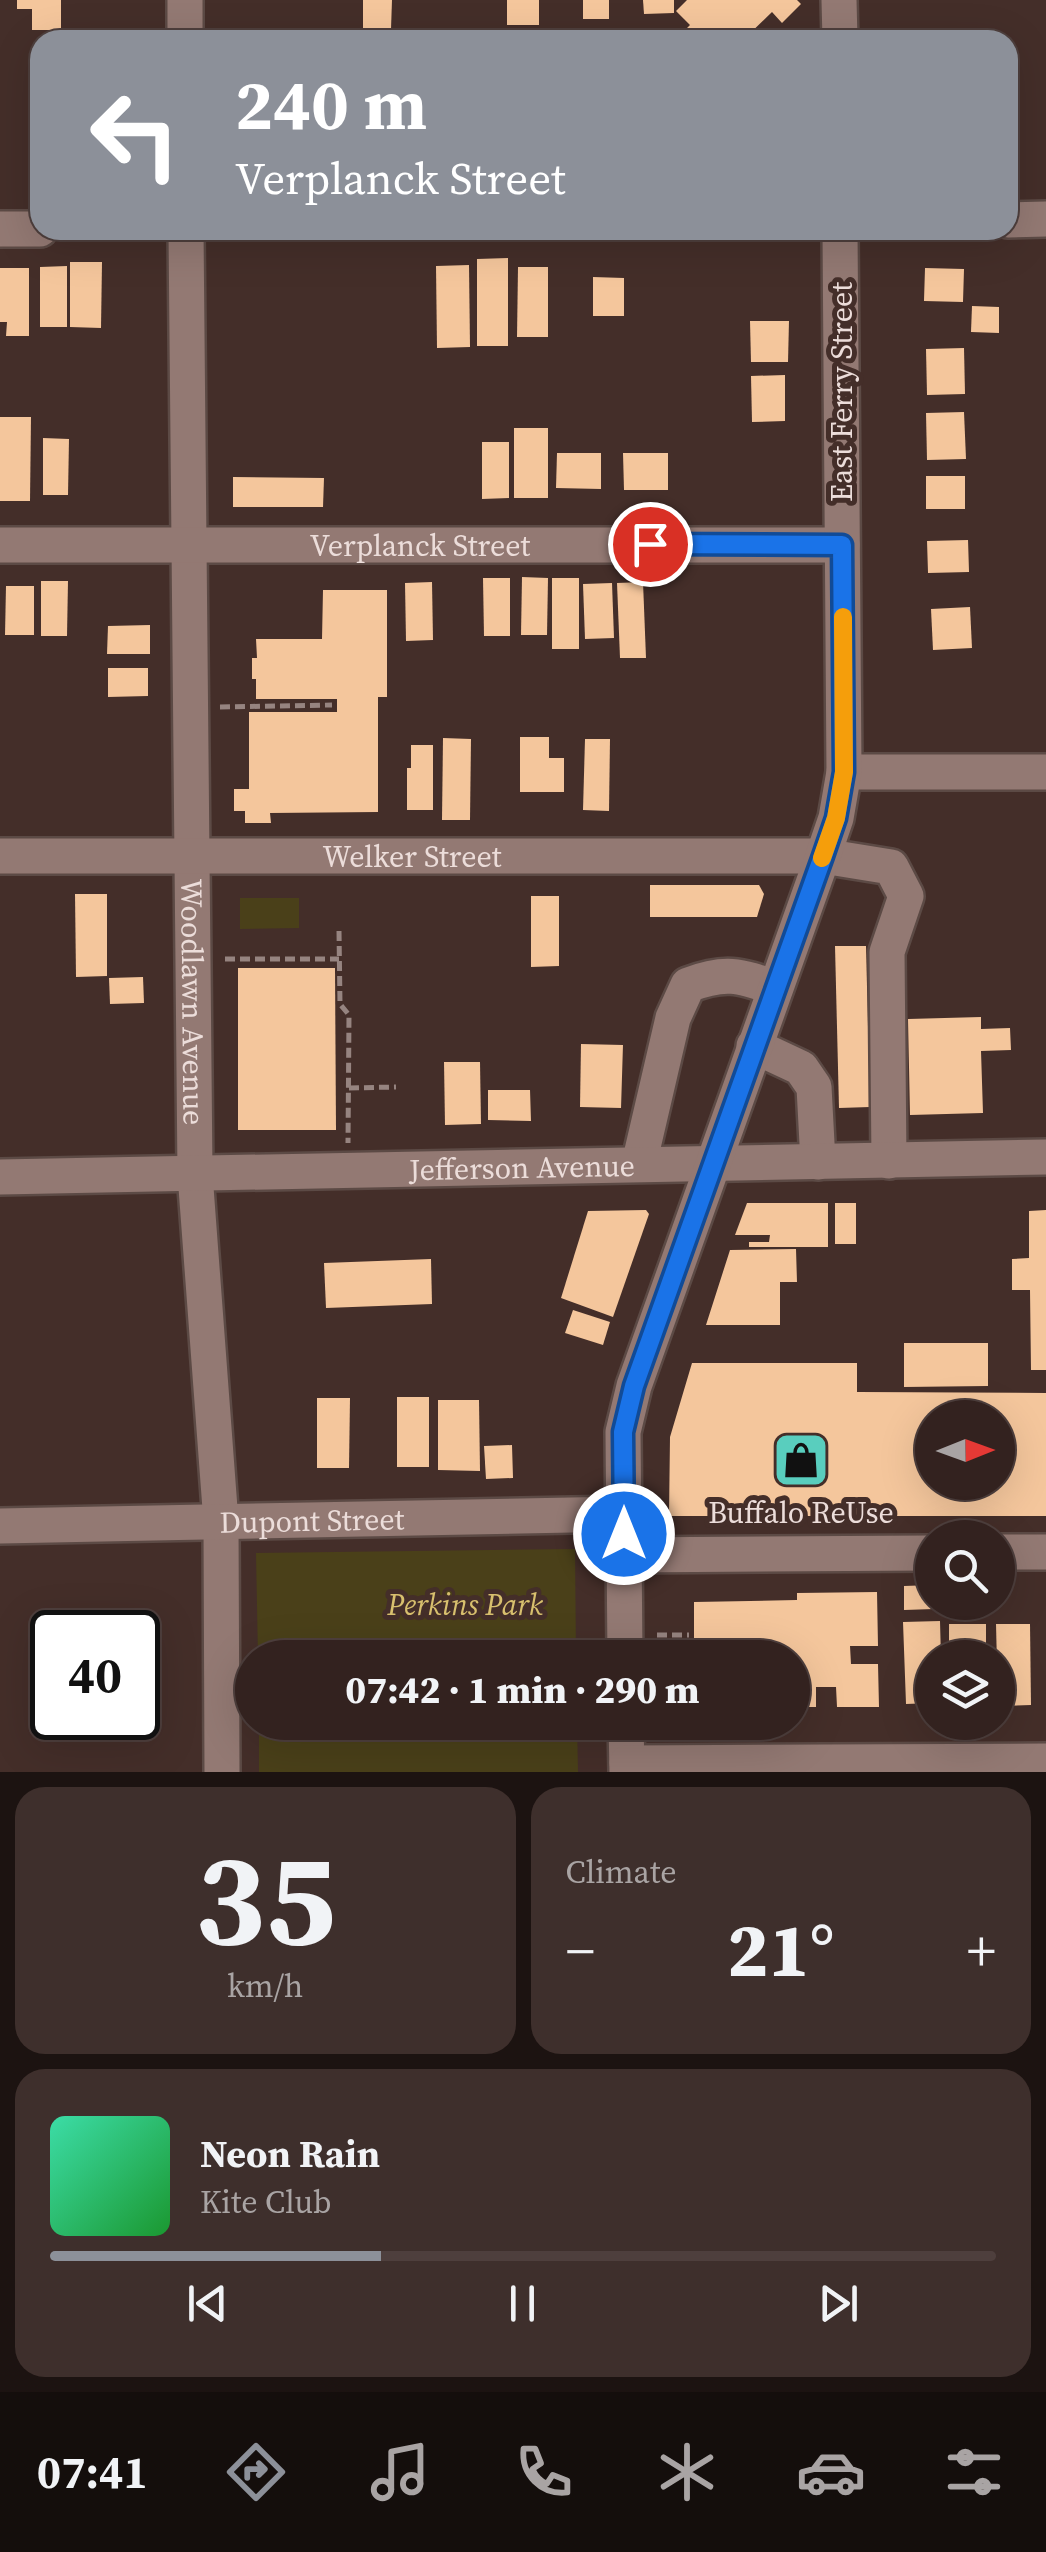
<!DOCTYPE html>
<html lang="en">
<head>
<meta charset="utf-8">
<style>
  body { margin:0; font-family:"Source Serif 4",serif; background:#3e2f2c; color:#f1f3f6; height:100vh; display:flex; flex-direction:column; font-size:38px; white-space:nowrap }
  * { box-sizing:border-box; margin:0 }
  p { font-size:32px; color:#a9a4a4 }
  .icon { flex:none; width:55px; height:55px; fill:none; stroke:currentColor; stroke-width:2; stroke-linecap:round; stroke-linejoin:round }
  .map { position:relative; height:1772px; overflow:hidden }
  .details { display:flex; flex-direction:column; gap:15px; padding:15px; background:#1c1311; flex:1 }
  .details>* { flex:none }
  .hud { position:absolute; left:30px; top:30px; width:988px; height:210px; border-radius:30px; box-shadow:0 10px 40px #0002,0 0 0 2px #4e3f3d; background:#8c9099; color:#fff; overflow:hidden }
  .needle { width:65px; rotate:89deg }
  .fabs { position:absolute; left:915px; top:1400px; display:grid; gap:20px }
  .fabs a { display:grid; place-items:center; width:100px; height:100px; border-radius:50%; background:#33221f; box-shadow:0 10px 40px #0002,0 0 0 2px #4e3f3d; font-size:50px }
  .speed { position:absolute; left:30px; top:1610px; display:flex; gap:20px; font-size:50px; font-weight:700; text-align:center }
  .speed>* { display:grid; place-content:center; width:130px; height:130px; border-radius:50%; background:#33221f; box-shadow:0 10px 40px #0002,0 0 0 2px #4e3f3d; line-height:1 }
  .speed .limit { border:5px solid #111; border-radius:15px; background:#fff; color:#111 }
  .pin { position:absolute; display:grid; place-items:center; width:85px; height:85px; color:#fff; margin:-42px; border:5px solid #fff; border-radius:50%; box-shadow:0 2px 10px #0007 }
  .me { position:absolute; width:110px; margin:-55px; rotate:0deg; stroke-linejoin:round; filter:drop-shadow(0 0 8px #0008) }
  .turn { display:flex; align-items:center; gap:35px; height:210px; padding:0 40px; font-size:45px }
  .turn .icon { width:130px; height:130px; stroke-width:2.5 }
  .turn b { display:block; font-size:70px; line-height:85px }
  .big { font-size:75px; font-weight:800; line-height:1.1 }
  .details .widget { flex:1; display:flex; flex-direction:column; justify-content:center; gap:15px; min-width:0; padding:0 35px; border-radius:30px; background:#3e2f2c }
  .details .dial { align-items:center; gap:0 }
  .dial b { font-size:130px; line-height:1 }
  .song { display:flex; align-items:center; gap:30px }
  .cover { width:120px; height:120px; border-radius:15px; background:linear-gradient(135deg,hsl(160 70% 55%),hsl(130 70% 35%)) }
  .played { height:10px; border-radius:5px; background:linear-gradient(90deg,#8c9099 35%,#4e3f3d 35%) }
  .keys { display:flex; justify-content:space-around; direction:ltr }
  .heat { display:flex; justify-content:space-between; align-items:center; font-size:55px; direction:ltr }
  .details .tiles { flex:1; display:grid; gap:15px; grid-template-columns:1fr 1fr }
  .widget:last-child { grid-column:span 2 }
  .trip { position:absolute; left:235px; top:1640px; width:575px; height:100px; border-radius:50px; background:#33221f; box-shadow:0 10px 40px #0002,0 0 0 2px #4e3f3d; font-weight:800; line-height:100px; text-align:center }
  .menu { display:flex; height:160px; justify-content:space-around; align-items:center; background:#140e0c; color:#a9a4a4 }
  .menu .icon { width:70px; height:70px }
  .menu .current { color:#8c9099 }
  .menu b { font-size:45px; color:#f1f3f6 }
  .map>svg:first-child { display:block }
  .green { fill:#4a4019 }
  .building { fill:#f4c69c; fill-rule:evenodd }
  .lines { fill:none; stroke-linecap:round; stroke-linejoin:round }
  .minor-casing { stroke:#5c4a45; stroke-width:40 }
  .path { stroke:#968480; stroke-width:5; stroke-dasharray:10 5; stroke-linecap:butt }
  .minor { stroke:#937973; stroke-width:35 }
  .route-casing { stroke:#114b97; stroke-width:25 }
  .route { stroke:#1a73e8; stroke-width:18 }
  .slow { stroke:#f59e0b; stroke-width:18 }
  .labels { text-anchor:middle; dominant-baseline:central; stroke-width:10; stroke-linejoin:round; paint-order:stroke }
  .street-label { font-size:30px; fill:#ecddda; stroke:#442e29 }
  .poi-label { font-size:30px; fill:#ecddda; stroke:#442e29 }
  .park-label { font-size:30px; font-style:italic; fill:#d8c06e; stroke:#442e29 }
</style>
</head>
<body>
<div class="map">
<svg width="1046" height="1772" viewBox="0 0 1046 1772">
  <rect width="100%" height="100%" fill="#442e29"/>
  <g class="green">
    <path d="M240,898h59v30l-59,1z"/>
    <path d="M575,1549l1,108h-318l-2,-104z"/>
    <path d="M259,1723h318l1,49h-319z"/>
  </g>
  <g class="building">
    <path d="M17,0h44v30h-29v-21h-15z"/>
    <path d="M363,0h29l-1,29 -28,-1z"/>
    <rect x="507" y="0" width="32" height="25"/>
    <rect x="583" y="0" width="26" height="19"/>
    <path d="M643,0h31v13l-30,1z"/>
    <path d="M687,0h110l4,4 -19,19 -10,-11 -29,28h-68l15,-15 -14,-14z"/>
    <rect x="36" y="106" width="4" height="76"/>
    <path d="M508,258v88h-31v-87z"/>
    <path d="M70,262h32l-1,66 -31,-1z"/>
    <path d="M469,265l1,82 -33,1 -1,-82z"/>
    <path d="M67,266v61h-27v-60z"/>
    <path d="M518,267h30v70h-31z"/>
    <path d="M0,268h29v68h-23l1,-14h-7z"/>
    <path d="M925,268l39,1 -1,33 -39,-1z"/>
    <path d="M593,277l31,1v38h-31z"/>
    <path d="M972,306l27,1v26l-28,-1z"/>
    <path d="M750,321h39l-1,41h-37z"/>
    <path d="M964,348l1,46 -38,1 -1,-46z"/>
    <path d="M785,375v46l-33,1 -1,-46z"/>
    <path d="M964,412l2,47 -39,1 -1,-47z"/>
    <path d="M0,417h31l-1,84h-30z"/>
    <rect x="514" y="428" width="34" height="70"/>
    <path d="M43,438l26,1 -1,56h-25z"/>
    <path d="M482,442h27v56l-27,1z"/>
    <path d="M557,453h44v36l-45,-1z"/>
    <path d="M623,453h45v37h-44z"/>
    <rect x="926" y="476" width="39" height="33"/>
    <path d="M233,477l91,1 -1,29h-90z"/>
    <path d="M968,540l1,32 -41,1 -1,-32z"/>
    <path d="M522,577l26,1 -1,57h-26z"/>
    <path d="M483,578h27v58h-26z"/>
    <rect x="552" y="578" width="27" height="71"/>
    <path d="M41,581h27l-1,55h-26z"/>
    <path d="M432,582l1,58 -27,1 -1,-58z"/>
    <path d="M643,582l3,76h-26l-3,-75z"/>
    <path d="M612,583l2,55 -29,1 -2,-55z"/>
    <path d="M6,586h28v49h-29z"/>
    <path d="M323,590h64v107h-9v115l-108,1 1,10h-26v-12h-11v-22h15v-77h88v-13h-81v-20h-4v-21h5l-1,-19h66z"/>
    <path d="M970,607l2,41 -39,2 -2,-41z"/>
    <path d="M150,625v29h-43l1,-28z"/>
    <path d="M108,668h40v28l-40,1z"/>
    <path d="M520,737h29v21h15v34h-44z"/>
    <path d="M443,738l28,1 -1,81h-28z"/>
    <path d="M585,739h25l-1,72 -26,-1z"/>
    <path d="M411,745h22v65h-26v-42h4z"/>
    <path d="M650,885h109l5,9 -7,23h-107z"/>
    <path d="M75,894h32v82l-31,1z"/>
    <path d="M531,896h28v70l-28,1z"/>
    <path d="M835,946h31l4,161 -31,1z"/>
    <path d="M238,968h97l1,162h-98z"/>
    <path d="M143,977l1,26 -34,1 -1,-26z"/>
    <path d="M981,1017v12l29,-1 1,22 -30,1 2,62 -73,2 -2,-96z"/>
    <path d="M581,1044l42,1 -2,63 -41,-1z"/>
    <path d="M444,1062h36l1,62 -36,1z"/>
    <path d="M488,1090h42l1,31 -43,-1z"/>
    <path d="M747,1203h81v44h-79v-5h20l1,-7h-35z"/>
    <rect x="835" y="1203" width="21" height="41"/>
    <path d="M646,1210l3,4 -36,103 -52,-19 27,-87z"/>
    <path d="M1046,1210v160h-15l-1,-80h-18v-31l17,-1v-47z"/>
    <path d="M796,1249l1,33h-17v43h-74l24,-75z"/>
    <path d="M431,1259l1,45 -106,4 -2,-45z"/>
    <path d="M573,1310l37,12 -7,23 -38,-12z"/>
    <path d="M904,1343h84v43l-84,1z"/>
    <path d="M692,1363h165v29l189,1v123h-377l1,-79zM932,1418h66v64h-66z"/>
    <rect x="397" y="1397" width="32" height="70"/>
    <path d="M317,1398h33l-1,70h-32z"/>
    <path d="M438,1400h41l1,71 -42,-1z"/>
    <path d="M512,1445l1,33 -27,1 -2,-33z"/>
    <path d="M932,1585l2,24 -30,1v-24z"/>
    <path d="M877,1592l1,54h-28l1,18h27l1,43h-42l-1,-20h-20v20h-24v-49h-98v-56l103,-2v-7z"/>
    <path d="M940,1621l1,37h-9v45l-26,1 -3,-82z"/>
    <rect x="949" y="1624" width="37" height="34"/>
    <path d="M996,1624h34l1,81 -33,1z"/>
  </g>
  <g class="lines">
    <g class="minor-casing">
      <g id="minor">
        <path d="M185,0v40"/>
        <path d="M839,0l1,40"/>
        <path d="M1008,220l38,-1"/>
        <path d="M0,229h40"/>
        <path id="s1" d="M186,230l9,944 26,348 1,250"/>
        <path id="s2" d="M0,545h842"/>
        <path d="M844,772h202"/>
        <path id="s3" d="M0,856h823l68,11 15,29 -19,56 2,209"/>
        <path d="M754,1046l47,22 13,19 4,75"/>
        <path d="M639,1164l34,-146 15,-33c37,-14 51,-10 87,3"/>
        <path id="s4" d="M0,1177l1046,-20"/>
        <path id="s5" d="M0,1526l623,-12"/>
        <path d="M998,1552h48"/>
        <path d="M624,1555l308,-2"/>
        <path d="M625,1658l-2,-226 11,-46 189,-530 13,-38 8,-46 -4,-542"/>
        <path d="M626,1722l1,50"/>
        <path d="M627,1763l419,-2"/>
      </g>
    </g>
    <g class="path">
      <path d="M879,235l1,6"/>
      <path d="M220,707l112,-2"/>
      <path d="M339,931l1,73 9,11 -1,128"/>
      <path d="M225,959h114"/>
      <path d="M349,1088l47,-1"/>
      <path d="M657,1635h32"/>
    </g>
    <use href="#minor" class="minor"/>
  </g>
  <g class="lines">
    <g class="route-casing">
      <path id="route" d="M624,1534l-1,-102 11,-46 189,-530 13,-38 8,-46 -2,-227 -192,-1"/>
    </g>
    <use href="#route" class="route"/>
    <path class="slow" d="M822,858l14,-40 8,-46 -1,-155"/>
  </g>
  <defs>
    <g id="shop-square" transform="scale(2.875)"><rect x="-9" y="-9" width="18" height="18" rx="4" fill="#59cebe" stroke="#442e29"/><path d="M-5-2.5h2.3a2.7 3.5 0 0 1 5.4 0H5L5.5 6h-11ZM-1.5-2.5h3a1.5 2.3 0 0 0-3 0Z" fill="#111"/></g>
  </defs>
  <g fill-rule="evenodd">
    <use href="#shop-square" x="801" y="1460"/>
  </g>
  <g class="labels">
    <g class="street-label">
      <text transform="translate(841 392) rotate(-90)">East Ferry Street</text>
      <text stroke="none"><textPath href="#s2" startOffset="420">Verplanck Street</textPath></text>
      <text stroke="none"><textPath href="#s3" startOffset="412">Welker Street</textPath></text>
      <text stroke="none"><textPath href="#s1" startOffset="772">Woodlawn Avenue</textPath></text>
      <text stroke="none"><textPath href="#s4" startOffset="522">Jefferson Avenue</textPath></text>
      <text stroke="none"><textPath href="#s5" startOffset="312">Dupont Street</textPath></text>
    </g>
    <g class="poi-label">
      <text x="801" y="1512">Buffalo ReUse</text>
    </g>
    <g class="park-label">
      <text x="465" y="1604">Perkins Park</text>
    </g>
  </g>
</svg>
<div class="fabs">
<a><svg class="needle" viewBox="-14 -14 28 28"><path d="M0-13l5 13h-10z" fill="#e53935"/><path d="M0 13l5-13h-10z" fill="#a9a4a4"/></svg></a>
<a><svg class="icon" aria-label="search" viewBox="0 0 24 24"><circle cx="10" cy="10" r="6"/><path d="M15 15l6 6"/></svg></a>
<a><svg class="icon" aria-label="layers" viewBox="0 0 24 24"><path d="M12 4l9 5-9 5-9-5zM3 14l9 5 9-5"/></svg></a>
</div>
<div class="speed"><div class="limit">40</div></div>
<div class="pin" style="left:650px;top:544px;background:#d93025"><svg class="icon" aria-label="arrive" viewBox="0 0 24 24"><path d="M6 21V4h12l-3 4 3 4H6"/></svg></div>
<svg class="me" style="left:624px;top:1534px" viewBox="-20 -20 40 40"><circle r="17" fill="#1a73e8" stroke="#fff" stroke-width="3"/><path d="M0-11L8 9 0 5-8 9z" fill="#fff"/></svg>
<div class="trip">07:42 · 1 min · 290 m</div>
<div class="hud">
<div class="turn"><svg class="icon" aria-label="left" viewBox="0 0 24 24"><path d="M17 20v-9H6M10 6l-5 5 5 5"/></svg><div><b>240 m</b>Verplanck Street</div></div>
</div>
</div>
<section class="details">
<div class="tiles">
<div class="widget dial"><b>35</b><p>km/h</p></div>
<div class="widget"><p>Climate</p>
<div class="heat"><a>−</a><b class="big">21°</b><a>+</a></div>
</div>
<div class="widget">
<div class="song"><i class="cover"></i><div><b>Neon Rain</b><p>Kite Club</p></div></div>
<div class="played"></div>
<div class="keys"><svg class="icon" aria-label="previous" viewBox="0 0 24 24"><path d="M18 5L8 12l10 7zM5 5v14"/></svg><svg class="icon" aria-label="pause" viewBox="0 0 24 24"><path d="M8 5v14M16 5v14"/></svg><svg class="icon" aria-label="next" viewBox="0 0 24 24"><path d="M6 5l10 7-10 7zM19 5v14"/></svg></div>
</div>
</div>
</section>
<nav class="menu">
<b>07:41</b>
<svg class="icon current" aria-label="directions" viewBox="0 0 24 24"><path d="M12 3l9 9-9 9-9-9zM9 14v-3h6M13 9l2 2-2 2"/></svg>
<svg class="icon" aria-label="music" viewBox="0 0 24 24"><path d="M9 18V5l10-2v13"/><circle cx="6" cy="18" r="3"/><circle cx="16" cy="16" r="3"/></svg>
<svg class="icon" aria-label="phone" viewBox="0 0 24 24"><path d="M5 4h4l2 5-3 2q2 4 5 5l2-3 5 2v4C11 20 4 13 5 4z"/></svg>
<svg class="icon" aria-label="climate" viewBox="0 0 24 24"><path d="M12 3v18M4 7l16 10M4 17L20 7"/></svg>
<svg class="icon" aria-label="car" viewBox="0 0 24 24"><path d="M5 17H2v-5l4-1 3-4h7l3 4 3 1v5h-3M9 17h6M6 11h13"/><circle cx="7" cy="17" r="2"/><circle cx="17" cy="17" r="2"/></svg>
<svg class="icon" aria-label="filters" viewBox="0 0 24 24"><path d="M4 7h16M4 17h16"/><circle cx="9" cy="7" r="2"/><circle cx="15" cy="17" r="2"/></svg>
</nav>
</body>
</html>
